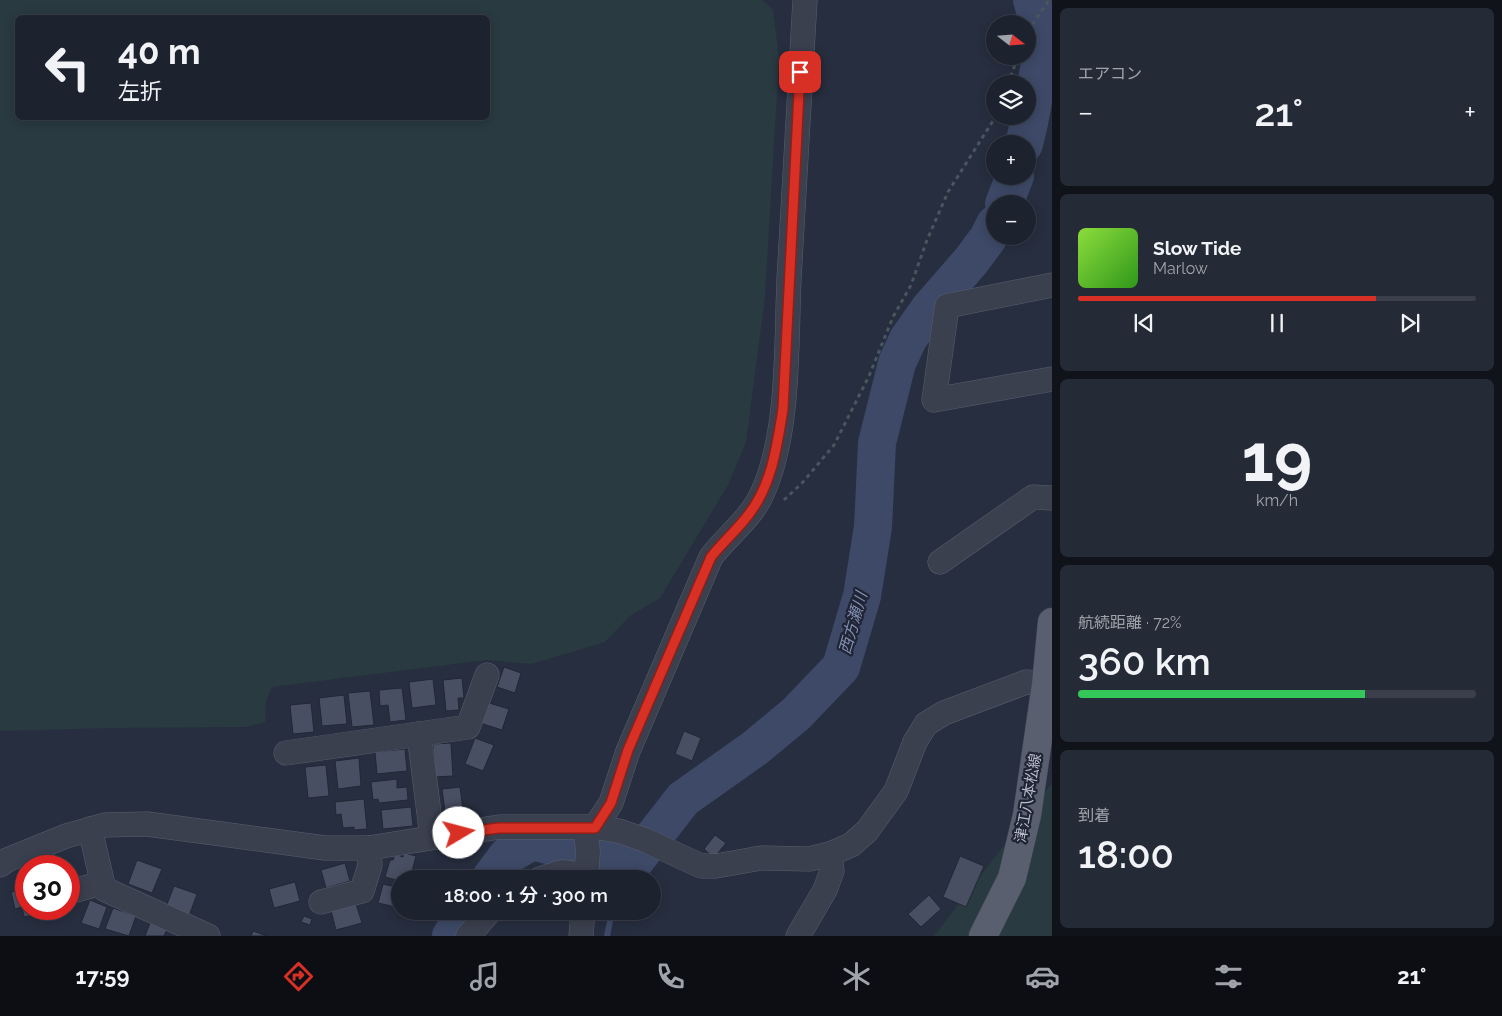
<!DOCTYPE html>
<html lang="ja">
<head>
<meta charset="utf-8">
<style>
  body { margin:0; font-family:Raleway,"Noto Sans JP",sans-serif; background:#252a37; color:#f1f3f6; height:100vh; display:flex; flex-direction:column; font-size:19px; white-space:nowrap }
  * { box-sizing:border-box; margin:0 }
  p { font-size:16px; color:#a0a4aa }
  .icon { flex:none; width:28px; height:28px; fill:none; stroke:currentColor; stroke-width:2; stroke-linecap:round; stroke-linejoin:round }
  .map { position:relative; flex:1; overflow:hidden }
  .panel { display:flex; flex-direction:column; gap:8px; padding:8px; background:#10131a; width:450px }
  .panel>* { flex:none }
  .top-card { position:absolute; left:15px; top:15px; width:475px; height:105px; border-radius:8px; box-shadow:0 2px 12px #0003,0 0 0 1px #3b3f4b; background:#1d222f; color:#f1f3f6; overflow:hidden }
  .needle { width:32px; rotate:107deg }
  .controls { position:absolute; left:986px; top:15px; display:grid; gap:10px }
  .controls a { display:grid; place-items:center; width:50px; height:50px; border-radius:50%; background:#1d222f; box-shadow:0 2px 12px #0003,0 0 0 1px #3b3f4b; font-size:25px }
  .speed { position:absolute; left:15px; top:855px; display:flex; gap:10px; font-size:25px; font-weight:700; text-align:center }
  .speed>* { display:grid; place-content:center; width:65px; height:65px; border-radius:50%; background:#1d222f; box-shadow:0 2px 12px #0003,0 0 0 1px #3b3f4b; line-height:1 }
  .speed .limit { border:8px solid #d22; background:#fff; color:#111 }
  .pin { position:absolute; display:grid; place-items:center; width:42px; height:42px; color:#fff; margin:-21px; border-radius:10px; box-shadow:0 2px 8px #0006 }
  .me { position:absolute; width:55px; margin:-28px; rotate:82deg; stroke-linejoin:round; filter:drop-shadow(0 0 4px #0008) }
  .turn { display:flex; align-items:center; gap:18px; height:105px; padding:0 20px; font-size:22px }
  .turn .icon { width:65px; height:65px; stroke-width:2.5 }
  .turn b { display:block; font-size:35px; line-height:42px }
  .big { font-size:38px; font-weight:600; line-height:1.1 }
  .panel .card { flex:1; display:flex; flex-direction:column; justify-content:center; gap:8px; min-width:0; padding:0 18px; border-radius:8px; background:#252a37 }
  .panel .dial { align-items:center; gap:0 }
  .dial b { font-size:65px; line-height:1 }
  .song { display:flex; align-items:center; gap:15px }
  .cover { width:60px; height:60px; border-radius:8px; background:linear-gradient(135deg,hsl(90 70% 55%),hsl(110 70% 35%)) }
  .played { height:5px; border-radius:2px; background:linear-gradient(90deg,#d93025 75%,#3b3f4b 75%) }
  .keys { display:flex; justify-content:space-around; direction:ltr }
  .heat { display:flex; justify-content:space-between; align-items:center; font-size:28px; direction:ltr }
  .charge { height:8px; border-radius:4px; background:linear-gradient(90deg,#34c759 72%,#3b3f4b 0) }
  .trip { position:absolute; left:391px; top:870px; width:270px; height:50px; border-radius:25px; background:#1d222f; box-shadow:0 2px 12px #0003,0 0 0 1px #3b3f4b; font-weight:600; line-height:50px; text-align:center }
  .menu { display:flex; height:80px; justify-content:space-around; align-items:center; background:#0c0e13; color:#a0a4aa }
  .menu .icon { width:35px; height:35px }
  .menu .on { color:#d93025 }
  .menu b { font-size:22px; color:#f1f3f6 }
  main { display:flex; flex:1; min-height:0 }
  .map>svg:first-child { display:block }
  .green { fill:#293a40; fill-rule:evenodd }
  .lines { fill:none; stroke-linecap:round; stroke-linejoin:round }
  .stream { stroke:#3d4967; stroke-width:6 }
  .river { stroke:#3d4967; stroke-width:38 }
  .building { fill:#484f63; stroke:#222736 }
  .minor-casing { stroke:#595e6d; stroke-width:25 }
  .major-casing { stroke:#444958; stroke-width:29 }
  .path { stroke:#47575d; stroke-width:3; stroke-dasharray:4 4; stroke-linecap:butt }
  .minor { stroke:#3b404f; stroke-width:24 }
  .major { stroke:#595f6f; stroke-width:28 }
  .route-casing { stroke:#8d1f18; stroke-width:12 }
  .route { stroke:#d93025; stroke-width:9 }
  .labels { text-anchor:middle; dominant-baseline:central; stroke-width:4.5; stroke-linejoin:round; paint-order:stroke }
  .street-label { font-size:15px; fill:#b7bcca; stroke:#202535 }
  .water-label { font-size:16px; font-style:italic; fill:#808eb0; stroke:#202535 }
</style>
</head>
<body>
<main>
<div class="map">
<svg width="1052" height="936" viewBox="0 0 1052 936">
  <rect width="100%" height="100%" fill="#272e3f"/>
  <g class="green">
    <path d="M0,0h762l11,10 6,48 -14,239 -19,145 -18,43 -68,113 -30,18 -25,26 -73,22 -46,-4 -214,27 -6,14 -1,21 -19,5 -133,1 -113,3zM18,18h470v100h-470z"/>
    <path d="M1052,783v153h-118z"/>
  </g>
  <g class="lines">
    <g class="stream">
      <path d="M625,879l6,-13"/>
      <path d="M607,936l5,-25"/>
    </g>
    <g class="river">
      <path d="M1024,144l5,-21 12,-65 -2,-33 -7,-25"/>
      <path d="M1004,204l11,-28"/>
      <path d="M490,879l17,-23 25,-15 99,25 52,-67 72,-51 41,-34 45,-47 21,-71 11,-69 4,-84 20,-80 11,-24 22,-31 41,-47 17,-23 7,-14"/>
      <path d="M451,936l17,-25"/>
    </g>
  </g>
  <g class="building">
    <path d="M504,667l17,6 -6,20 -18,-6z"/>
    <path d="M462,678l2,20h-6l1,12 -13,1 -3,-31z"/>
    <path d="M433,679l3,26 -24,3 -3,-26z"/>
    <path d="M402,688l4,32 -16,2 -2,-17 -8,1 -1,-16z"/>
    <path d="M370,691l4,34 -22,2 -4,-34z"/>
    <path d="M344,695l3,29 -25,2 -3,-28z"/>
    <path d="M486,702l23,7 -7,21 -22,-7z"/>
    <path d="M311,703l3,29 -21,2 -3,-29z"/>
    <path d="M684,731l17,7 -9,23 -17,-7z"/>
    <path d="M475,738l19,7 -11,26 -18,-7z"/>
    <path d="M451,743l2,33 -18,1 -2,-33z"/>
    <path d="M405,749l2,22 -30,3 -2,-22z"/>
    <path d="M359,758l2,28 -23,3 -3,-28z"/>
    <path d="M326,765l3,31 -21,2 -3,-31z"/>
    <path d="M397,779v9l10,-1 1,13 -29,3 -1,-4 -5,1 -2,-18z"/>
    <path d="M460,787l4,30 -18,2 -4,-30z"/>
    <path d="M364,799l3,30 -13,1v-3l-11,1 -2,-14 -5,1 -1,-13z"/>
    <path d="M411,807l2,19 -30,3 -2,-19z"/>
    <path d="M715,835l11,8 -12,15 -10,-9z"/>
    <path d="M404,853l12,3 -6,23h-10v2l-15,-4 5,-17h3l2,-6 8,3z"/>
    <path d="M960,856l24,10 -18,41 -23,-10z"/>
    <path d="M137,860l25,9 -10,24 -24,-9z"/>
    <path d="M345,863l5,18 -24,7 -5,-18z"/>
    <path d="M295,882l5,19 -26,7 -5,-19z"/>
    <path d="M383,884l17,4v20l-22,-5z"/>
    <path d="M26,885v24h13l1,5 -16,3 -2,-10 -7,2 -4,-17 7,-1v-4z"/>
    <path d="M174,886l23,8 -8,22 -23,-9z"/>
    <path d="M929,895l12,14 -20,18 -13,-13z"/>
    <path d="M90,900l17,7 -8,22 -18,-6z"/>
    <path d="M356,904l6,19 -26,7 -5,-19z"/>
    <path d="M113,908l23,8 -7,20 -24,-7z"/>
    <path d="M304,916l8,3 -2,6 -9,-3z"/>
    <path d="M150,923l17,6 -3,7h-19z"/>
    <path d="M253,931l14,5h-16z"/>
  </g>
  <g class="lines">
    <g class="minor-casing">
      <g id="minor">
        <path d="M1052,285l-105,21 -13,94 118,-21"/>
        <path d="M940,562l93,-65 19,1"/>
        <path d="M419,734l13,103"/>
        <path d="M286,753l182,-26 19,-52"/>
        <path d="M595,827l16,-24 17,-52 83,-194c16,-21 39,-38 50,-61 29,-60 25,-151 28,-217 5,-93 10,-186 16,-279"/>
        <path d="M585,828l3,23 -2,28"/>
        <path d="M90,829l14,60 104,47"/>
        <path d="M0,865l7,-5 59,-24 39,-11 42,-1 178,24h44l130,-21h96l24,4 26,9 56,26h15l45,-8 48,1 21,-5 21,-9 16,-14 29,-40 19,-49 11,-18 18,-11 82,-31 20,2"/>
        <path d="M540,879l22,-7 24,3"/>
        <path d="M69,892l33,-9"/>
        <path d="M321,902l41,-11 8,-26 -1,-17"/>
        <path d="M468,936l22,-25"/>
        <path d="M581,936l2,-25"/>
        <path d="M798,936l27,-46 7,-19 -2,-17"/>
      </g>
    </g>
    <g class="major-casing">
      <path id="major" d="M983,936l29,-58 15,-63 19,-131 6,-62"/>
    </g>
    <g class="path">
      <path d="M1028,31l21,-31"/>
      <path d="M1008,84l10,-28"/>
      <path d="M784,500l19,-18 31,-37 35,-69 24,-59 18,-32 16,-45 21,-48 48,-76"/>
    </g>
    <use href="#minor" class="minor"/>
    <use href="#major" class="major"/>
  </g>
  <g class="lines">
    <g class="route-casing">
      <path id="route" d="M459,833l40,-5h96l16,-25 17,-53 83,-193c12,-15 27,-28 38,-43 23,-30 28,-68 34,-105l17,-337"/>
    </g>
    <use href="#route" class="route"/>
  </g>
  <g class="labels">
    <g class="street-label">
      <text transform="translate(1028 798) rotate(-80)">津江八本松線</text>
    </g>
    <g class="water-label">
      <text transform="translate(853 623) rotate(-74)">西方瀬川</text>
    </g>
  </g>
</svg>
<div class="controls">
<a><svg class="needle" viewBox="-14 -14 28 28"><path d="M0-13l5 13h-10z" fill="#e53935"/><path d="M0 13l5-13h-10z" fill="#a0a4aa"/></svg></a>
<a><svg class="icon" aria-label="layers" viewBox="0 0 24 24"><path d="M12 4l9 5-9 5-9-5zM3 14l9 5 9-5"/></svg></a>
<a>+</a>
<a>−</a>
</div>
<div class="speed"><div class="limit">30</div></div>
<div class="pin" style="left:800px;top:72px;background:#d93025"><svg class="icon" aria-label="arrive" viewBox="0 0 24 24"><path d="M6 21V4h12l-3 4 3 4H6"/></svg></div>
<svg class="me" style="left:459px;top:833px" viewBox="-20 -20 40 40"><circle r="19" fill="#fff"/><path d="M0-13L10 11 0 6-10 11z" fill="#d93025"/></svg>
<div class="trip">18:00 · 1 分 · 300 m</div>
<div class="top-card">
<div class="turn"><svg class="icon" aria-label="left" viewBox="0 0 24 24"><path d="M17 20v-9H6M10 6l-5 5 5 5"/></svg><div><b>40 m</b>左折</div></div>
</div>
</div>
<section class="panel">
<div class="card"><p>エアコン</p>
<div class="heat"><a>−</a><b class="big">21°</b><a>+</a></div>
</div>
<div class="card">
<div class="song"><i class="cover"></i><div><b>Slow Tide</b><p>Marlow</p></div></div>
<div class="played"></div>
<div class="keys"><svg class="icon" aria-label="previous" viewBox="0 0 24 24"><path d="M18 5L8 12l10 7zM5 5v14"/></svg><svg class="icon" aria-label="pause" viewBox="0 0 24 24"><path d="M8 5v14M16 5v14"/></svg><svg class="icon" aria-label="next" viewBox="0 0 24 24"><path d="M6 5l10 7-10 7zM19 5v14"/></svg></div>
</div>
<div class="card dial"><b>19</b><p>km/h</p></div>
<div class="card"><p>航続距離 · 72%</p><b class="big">360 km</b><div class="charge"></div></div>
<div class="card"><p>到着</p><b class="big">18:00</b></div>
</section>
</main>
<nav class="menu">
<b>17:59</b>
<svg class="icon on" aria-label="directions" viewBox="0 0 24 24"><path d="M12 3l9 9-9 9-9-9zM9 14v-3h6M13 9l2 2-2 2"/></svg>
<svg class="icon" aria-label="music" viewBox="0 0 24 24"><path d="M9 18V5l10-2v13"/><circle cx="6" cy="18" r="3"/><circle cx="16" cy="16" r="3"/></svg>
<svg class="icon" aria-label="phone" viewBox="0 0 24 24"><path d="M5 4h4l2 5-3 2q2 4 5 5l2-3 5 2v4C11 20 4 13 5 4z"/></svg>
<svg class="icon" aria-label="climate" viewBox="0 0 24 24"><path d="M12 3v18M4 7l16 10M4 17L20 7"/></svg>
<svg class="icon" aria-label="car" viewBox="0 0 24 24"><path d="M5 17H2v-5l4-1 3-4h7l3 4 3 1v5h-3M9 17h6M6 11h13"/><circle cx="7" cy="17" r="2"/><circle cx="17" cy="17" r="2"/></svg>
<svg class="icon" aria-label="filters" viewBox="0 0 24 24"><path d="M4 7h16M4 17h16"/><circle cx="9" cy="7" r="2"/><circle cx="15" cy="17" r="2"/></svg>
<b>21°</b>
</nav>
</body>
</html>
